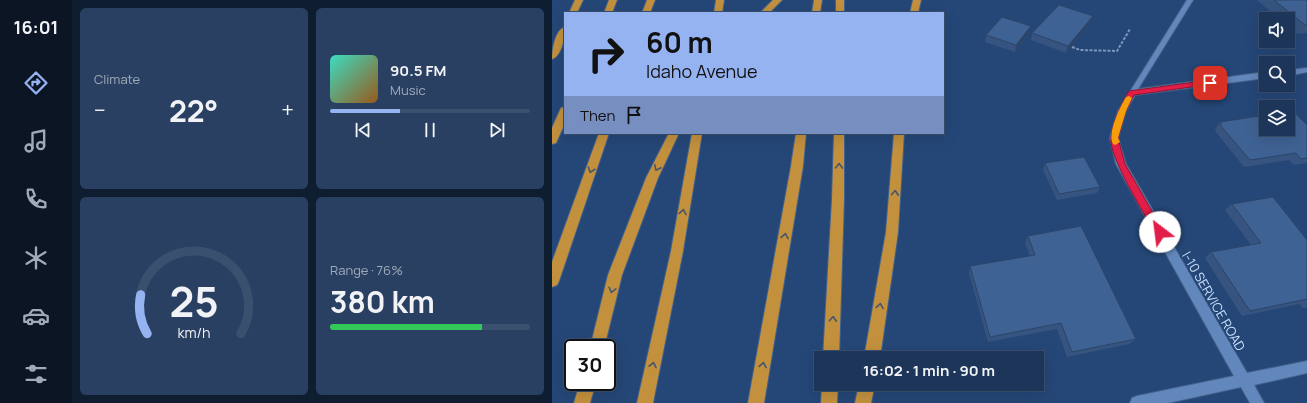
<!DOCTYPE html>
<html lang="en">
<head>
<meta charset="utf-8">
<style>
  body { margin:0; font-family:Manrope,sans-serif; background:#294062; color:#f1f3f6; height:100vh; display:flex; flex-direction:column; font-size:15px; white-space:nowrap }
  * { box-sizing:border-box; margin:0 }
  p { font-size:13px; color:#a0abba }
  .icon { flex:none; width:22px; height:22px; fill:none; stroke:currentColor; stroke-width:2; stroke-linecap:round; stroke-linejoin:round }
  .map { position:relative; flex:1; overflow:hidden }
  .drawer { display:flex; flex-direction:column; gap:8px; padding:8px; background:#0f1d31; width:480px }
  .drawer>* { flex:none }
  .hud { position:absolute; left:12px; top:12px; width:380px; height:122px; border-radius:0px; box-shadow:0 4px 16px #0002,0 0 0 1px #3a506f; background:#95b2f1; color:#111; overflow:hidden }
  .fabs { position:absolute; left:707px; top:12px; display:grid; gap:8px }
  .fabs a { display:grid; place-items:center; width:36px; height:36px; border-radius:0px; background:#1c3559; box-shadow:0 4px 16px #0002,0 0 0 1px #3a506f; font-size:20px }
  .speed { position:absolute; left:12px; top:339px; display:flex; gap:8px; font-size:20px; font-weight:700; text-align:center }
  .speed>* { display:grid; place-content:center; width:52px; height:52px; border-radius:50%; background:#1c3559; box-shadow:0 4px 16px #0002,0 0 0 1px #3a506f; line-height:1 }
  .speed .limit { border:2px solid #111; border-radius:6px; background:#fff; color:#111 }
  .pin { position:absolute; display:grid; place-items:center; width:34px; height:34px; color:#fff; margin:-17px; border-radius:8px; box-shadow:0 2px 6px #0006 }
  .me { position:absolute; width:44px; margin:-22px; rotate:330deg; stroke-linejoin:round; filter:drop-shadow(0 0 3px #0008) }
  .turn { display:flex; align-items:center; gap:14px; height:84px; padding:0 16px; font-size:18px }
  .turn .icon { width:52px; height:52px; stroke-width:2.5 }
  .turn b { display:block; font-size:28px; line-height:34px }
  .then { display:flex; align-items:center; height:38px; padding:0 16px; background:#0003; gap:8px; font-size:15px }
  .big { font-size:30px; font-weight:700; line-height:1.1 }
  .drawer .tile { flex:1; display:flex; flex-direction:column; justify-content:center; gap:6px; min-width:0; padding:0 14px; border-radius:6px; background:#294062 }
  .drawer .dial { align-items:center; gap:0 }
  .dial svg { height:104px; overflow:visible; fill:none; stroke:#3a506f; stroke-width:7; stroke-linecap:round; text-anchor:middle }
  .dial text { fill:#f1f3f6; stroke:none }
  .song { display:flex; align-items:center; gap:12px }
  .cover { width:48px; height:48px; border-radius:6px; background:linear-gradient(135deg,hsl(170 70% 55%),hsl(30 70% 35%)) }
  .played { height:4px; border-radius:2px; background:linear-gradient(90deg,#95b2f1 35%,#3a506f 35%) }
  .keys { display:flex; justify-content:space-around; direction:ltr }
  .heat { display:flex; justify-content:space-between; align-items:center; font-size:22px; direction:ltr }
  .charge { height:6px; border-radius:3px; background:linear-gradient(90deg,#34c759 76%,#3a506f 0) }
  .drawer .tiles { flex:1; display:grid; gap:8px; grid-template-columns:repeat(2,1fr) }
  .trip { position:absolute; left:262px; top:351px; width:230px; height:40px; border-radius:0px; background:#1c3559; box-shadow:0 4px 16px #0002,0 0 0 1px #3a506f; font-weight:700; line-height:40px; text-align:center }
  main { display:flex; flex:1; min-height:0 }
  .tab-bar { display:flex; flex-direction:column; width:72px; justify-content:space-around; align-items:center; background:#0b1524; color:#a0abba }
  .tab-bar .icon { width:28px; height:28px }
  .tab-bar .current { color:#95b2f1 }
  .tab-bar b { font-size:18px; color:#f1f3f6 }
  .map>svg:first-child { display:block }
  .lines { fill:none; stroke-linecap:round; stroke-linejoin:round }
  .minor-casing { stroke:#44628a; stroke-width:2 }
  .motorway-casing { stroke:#44628a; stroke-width:2 }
  .path { stroke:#7c97bd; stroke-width:2; stroke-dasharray:3 1.5; stroke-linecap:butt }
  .minor { fill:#6287bc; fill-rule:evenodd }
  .motorway { fill:#c3913e; fill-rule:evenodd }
  .wall { fill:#36547f }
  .shaded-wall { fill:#2c4568 }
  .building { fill:#3f6294; stroke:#2c4568 }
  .oneway { stroke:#45566c }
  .route { fill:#e11d48; stroke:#92132f }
  .slow { fill:#f59e0b }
  .labels { text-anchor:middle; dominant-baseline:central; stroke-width:4; stroke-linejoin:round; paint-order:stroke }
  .street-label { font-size:13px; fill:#cbdffc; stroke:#254777 }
</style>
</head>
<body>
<main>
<nav class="tab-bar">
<b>16:01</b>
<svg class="icon current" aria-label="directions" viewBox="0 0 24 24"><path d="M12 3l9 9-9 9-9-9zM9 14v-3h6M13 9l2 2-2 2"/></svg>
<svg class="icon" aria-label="music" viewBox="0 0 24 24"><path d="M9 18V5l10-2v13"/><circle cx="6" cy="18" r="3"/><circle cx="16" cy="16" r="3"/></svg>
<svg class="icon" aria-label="phone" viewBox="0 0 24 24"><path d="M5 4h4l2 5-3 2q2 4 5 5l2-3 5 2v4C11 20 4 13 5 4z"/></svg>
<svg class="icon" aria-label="climate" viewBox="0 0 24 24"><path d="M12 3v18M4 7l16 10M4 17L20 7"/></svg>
<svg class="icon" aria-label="car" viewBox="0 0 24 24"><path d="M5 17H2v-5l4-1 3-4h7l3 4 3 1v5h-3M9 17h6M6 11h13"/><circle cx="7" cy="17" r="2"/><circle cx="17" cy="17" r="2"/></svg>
<svg class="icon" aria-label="filters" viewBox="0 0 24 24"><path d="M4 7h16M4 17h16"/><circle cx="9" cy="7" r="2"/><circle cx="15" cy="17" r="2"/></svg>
</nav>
<section class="drawer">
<div class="tiles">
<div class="tile"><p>Climate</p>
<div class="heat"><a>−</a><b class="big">22°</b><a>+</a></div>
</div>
<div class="tile">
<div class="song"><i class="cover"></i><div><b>90.5 FM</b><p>Music</p></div></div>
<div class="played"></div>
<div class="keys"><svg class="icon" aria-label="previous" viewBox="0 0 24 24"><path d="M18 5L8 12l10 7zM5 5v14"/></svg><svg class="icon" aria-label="pause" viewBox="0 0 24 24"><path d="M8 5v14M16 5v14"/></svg><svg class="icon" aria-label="next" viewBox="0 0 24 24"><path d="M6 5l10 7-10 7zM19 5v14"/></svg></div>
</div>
<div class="tile dial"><svg viewBox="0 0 100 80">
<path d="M14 69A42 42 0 1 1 86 69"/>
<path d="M14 69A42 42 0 0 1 9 39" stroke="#95b2f1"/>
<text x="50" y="56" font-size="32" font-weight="700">25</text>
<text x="50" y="72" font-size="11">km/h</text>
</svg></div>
<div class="tile"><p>Range · 76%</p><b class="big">380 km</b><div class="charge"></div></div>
</div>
</section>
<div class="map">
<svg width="755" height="403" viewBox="0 0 755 403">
  <rect width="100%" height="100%" fill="#254777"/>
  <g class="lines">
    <g class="minor-casing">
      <g id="minor">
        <path d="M635,0h6l-55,89 128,-17v6l-131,17 -9,16 -8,27 8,26 121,209 60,-12v12l-53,12 10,18h-14l-9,-16 -73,16h-38l2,-5 5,-2 97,-20 -118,-212 -6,-26 8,-27z"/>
        <path d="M755,68v4l-19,4v-6z"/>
      </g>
    </g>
    <g class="motorway-casing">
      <g id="motorway">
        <path d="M23,0h8l-6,13h-8z"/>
        <path d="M57,0h8l-5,13h-8z"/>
        <path d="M95,0h8l-5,13h-8z"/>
        <path d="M164,0h8l-2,13h-8z"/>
        <path d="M221,0h9l-13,13h-9z"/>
        <path d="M262,0h8l-2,13h-8z"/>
        <rect x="284" y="0" width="8" height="13"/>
        <path d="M361,0h8l-3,13h-8z"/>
        <path d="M13,27c0,9 -3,29 -13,32 0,-9 3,-29 13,-32z"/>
        <path d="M13,107v16l-9,20 -4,1v-16l9,-20z"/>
        <path d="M47,133h10l-50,148 -2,4 -5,2v-25z"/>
        <path d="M117,133h10l-21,45 -36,97 -18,73h-14l18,-73 38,-97z"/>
        <path d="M140,133h10l-19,118 -30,152h-16l34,-152z"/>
        <path d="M244,133h10l-3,33 -39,237h-16l43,-237z"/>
        <path d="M282,133h10v66l-5,159h-16l9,-159z"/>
        <path d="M342,133h10l-6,99 -18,126h-16l22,-126z"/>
        <path d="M28,382h16l-6,21h-16z"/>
        <path d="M270,384h16l-1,19h-16z"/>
        <path d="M307,384h16l-4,19h-16z"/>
      </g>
    </g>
    <path class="path" d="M520,47l8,3 37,1 13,-22"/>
    <use href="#minor" class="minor"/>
    <use href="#motorway" class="motorway"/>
  </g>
  <g class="wall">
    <path d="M705,0h50v33l-10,1 -9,-8v-7h-9z"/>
    <path d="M541,16l-3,7 -24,30 -35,-13 1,-7z"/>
    <path d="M477,33l-14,19 -30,-10 1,-7z"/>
    <path d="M668,122l87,3v38l-13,2 -5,-5 -45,7 -29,-36 1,-1 -1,-1z"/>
    <path d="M493,163l55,24 -3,6 -40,7 -14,-30z"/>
    <path d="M680,204l75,36v68h-4l-4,-4 -57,12 -37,-58 6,-6 40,-7 -26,-35z"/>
    <path d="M476,236l108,103 -7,5 -62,13 -10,-28 -69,13 -19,-69 1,-7 60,-10 -5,-13z"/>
  </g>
  <g class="shaded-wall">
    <path d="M541,16l-3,7 -24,30 2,-7z"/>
    <path d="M479,26l-2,7 -14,19 1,-7z"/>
  </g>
  <g class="building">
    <path d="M722,0h33v25h-2z"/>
    <path d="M507,5l34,11 -25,30 -36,-13z"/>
    <path d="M450,17l29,9 -15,19 -30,-10z"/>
    <path d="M740,110l15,15v33l-6,1 -5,-6 -46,7 -30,-35 2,-1 -2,-2 46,-7v14h22v-18z"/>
    <path d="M532,157l16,30 -41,7 -14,-31z"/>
    <path d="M721,197l34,43v59l-57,12 -39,-59 50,-9 -29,-39z"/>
    <path d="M529,226l55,113 -64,13 -11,-29 -71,14 -20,-71 65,-11 -7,-19z"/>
  </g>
  <defs><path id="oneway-chevron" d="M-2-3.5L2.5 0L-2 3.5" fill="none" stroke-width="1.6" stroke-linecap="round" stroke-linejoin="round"/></defs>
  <g class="oneway">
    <use href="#oneway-chevron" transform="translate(287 166) rotate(-89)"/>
    <use href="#oneway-chevron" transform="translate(105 168) rotate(116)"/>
    <use href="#oneway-chevron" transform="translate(39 170) rotate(109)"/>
    <use href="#oneway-chevron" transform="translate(343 193) rotate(-86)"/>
    <use href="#oneway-chevron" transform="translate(131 212) rotate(-80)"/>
    <use href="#oneway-chevron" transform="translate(233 236) rotate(-80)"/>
    <use href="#oneway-chevron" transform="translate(60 290) rotate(104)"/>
    <use href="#oneway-chevron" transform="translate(328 306) rotate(-81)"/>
    <use href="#oneway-chevron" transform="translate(281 319) rotate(-87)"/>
    <use href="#oneway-chevron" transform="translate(101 365) rotate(-78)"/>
    <use href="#oneway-chevron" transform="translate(211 365) rotate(-80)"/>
  </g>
  <path class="route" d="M658,80l4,3 -1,1 -79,11 -8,16 -8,27 7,26 39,68 -1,2 -3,2 -4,-2c-11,-19 -48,-78 -45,-97 2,-16 10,-32 18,-46z"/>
  <path class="slow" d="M577,96l3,2 -6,13 -8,27 2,4 -5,3 -2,-1c-6,-11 7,-37 13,-47z"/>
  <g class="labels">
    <g class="street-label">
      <text transform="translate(662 301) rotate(60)">I-10 SERVICE ROAD</text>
    </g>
  </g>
</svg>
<div class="fabs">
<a><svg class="icon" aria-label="sound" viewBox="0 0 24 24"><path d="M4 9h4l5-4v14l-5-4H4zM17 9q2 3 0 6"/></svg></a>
<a><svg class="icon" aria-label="search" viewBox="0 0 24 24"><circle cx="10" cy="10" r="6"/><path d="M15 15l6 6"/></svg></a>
<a><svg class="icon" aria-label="layers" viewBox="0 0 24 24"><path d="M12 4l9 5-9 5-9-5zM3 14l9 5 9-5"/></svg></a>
</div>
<div class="speed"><div class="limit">30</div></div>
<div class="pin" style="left:658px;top:83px;background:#d93025"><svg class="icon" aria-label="arrive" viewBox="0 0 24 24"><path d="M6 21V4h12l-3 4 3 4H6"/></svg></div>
<svg class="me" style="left:608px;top:232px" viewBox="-20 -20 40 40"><circle r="19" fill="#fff"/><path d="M0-13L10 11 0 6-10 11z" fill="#e11d48"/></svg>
<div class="trip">16:02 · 1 min · 90 m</div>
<div class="hud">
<div class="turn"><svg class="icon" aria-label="right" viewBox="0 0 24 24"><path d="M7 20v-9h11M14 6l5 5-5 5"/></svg><div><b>60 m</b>Idaho Avenue</div></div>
<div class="then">Then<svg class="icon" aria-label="arrive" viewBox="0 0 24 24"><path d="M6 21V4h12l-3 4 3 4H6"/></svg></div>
</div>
</div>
</main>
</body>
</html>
